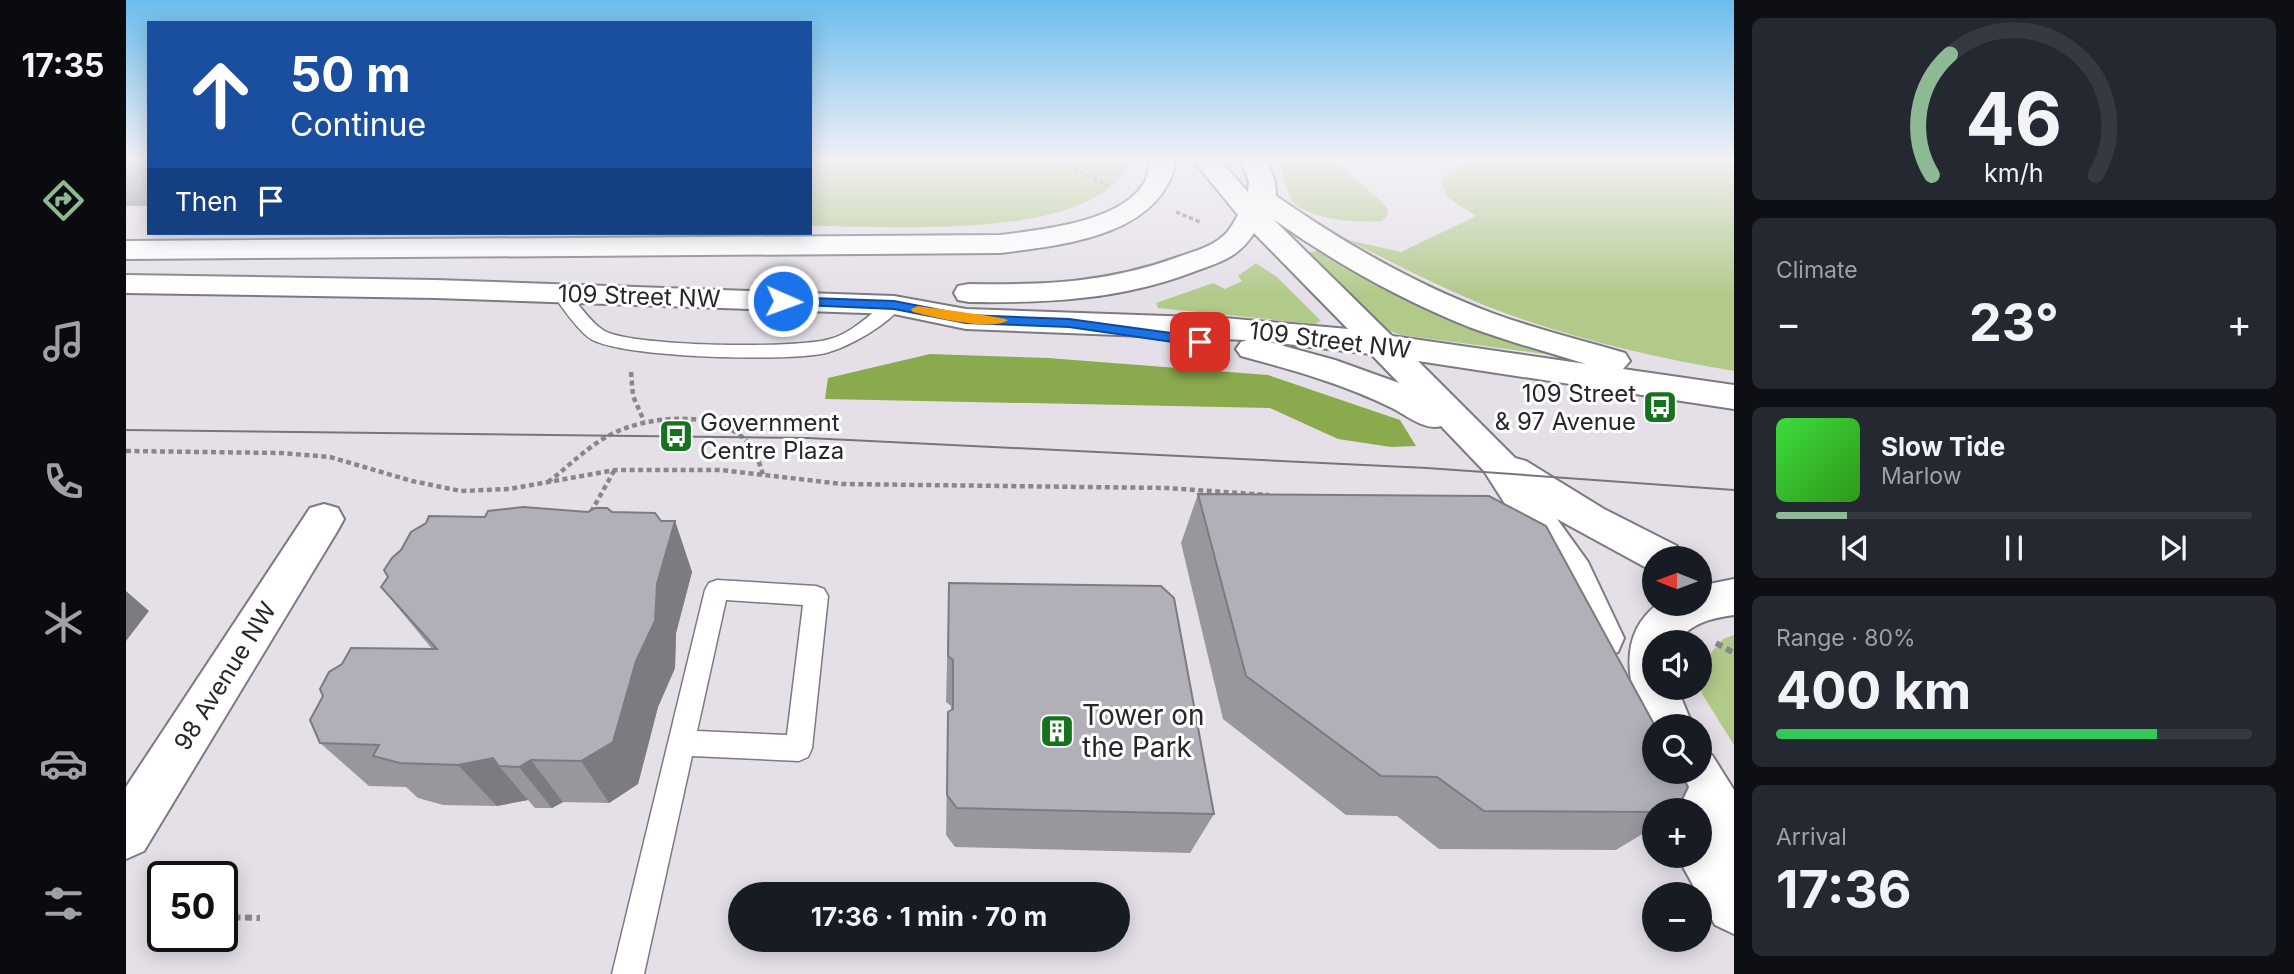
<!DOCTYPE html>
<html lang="en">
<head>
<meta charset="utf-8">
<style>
  body { margin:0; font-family:Inter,sans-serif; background:#242831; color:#f1f3f6; height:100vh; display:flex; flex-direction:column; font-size:26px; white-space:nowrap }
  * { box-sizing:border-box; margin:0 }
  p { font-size:23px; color:#9ea1a6 }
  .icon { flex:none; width:38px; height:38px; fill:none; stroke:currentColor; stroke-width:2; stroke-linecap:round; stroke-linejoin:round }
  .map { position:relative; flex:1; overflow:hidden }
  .sheet { display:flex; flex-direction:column; gap:18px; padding:18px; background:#0d0f14; width:560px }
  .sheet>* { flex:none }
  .guide { position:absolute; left:21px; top:21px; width:665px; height:214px; border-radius:0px; box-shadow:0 4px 18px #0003; background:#1a4fa0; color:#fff; overflow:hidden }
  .needle { width:46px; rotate:271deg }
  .buttons { position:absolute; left:1516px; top:546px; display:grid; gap:14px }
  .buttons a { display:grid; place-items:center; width:70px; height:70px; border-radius:50%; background:#171b24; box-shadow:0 4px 18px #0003; font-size:35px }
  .speed { position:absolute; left:21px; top:861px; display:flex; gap:14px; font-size:35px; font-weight:700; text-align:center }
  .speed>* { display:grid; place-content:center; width:91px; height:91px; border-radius:50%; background:#171b24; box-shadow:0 4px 18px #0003; line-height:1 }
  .speed .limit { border:4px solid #111; border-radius:10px; background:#fff; color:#111 }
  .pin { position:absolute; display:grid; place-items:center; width:60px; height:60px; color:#fff; margin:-30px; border-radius:14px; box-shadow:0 4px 10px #0006 }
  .me { position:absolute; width:77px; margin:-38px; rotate:92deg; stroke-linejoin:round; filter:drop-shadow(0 0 5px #0008) }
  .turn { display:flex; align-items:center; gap:24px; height:147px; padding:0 28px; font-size:32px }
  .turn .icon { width:91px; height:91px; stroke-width:2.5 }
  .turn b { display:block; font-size:49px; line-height:60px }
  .then { display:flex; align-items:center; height:66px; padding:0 28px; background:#0003; gap:14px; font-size:26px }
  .big { font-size:52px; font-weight:700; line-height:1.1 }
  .sheet .widget { flex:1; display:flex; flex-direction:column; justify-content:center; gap:10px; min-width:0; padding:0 24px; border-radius:10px; background:#242831 }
  .sheet .dial { align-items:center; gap:0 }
  .dial svg { height:182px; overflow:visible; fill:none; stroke:#363941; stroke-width:7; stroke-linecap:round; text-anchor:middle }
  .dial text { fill:#f1f3f6; stroke:none }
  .song { display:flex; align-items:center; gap:21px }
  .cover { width:84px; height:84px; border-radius:10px; background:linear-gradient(135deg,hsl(120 70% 55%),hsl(110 70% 35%)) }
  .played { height:7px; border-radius:4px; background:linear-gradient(90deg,#8eb995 15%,#363941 15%) }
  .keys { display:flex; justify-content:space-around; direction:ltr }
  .heat { display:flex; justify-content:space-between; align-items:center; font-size:38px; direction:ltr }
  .charge { height:10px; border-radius:5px; background:linear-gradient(90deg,#34c759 80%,#363941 0) }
  .trip { position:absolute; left:602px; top:882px; width:402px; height:70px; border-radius:35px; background:#171b24; box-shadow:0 4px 18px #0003; font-weight:700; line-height:70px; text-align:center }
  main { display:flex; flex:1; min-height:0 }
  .dock { display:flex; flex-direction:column; width:126px; justify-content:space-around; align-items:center; background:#090b0e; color:#9ea1a6 }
  .dock .icon { width:49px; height:49px }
  .dock .on { color:#8eb995 }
  .dock b { font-size:32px; color:#f1f3f6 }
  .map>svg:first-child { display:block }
  .green { fill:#b1ca8a }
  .forest { fill:#8aaa4e }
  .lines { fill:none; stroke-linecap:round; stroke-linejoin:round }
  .lane-casing { stroke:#7d7980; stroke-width:3 }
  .street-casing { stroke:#7d7980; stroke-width:4 }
  .secondary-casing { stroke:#7d7980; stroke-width:4 }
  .path-far2 { stroke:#8a868c; stroke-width:3.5; stroke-dasharray:4.5 2.5; stroke-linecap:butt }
  .path-far1 { stroke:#8a868c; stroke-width:4.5; stroke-dasharray:5 3.5; stroke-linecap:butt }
  .path { stroke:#8a868c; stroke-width:6; stroke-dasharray:7 4.5; stroke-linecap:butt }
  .lane { fill:#fff; fill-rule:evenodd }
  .street { fill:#fff; fill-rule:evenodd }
  .secondary { fill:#fff; fill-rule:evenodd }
  .tram { stroke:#78757a; stroke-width:2 }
  .wall { fill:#98979e }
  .shaded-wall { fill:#7c7b81 }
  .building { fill:#b1b0b8; stroke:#7c7b81; stroke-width:2 }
  .route { fill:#1a73e8; stroke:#114b97; stroke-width:2 }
  .slow { fill:#f59e0b }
  .labels { text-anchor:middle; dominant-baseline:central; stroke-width:6; stroke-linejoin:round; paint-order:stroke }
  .street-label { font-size:24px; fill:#282629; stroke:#fff }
  .poi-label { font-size:24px; fill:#282629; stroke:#fff; text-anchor:end }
  .near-poi-label { font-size:28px; fill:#282629; stroke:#fff; text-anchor:start }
</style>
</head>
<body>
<main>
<nav class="dock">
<b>17:35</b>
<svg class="icon on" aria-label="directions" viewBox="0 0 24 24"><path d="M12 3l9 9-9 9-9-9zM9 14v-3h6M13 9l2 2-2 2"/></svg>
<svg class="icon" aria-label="music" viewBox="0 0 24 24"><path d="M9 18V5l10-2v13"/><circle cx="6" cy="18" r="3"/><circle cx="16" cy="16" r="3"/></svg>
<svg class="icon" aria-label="phone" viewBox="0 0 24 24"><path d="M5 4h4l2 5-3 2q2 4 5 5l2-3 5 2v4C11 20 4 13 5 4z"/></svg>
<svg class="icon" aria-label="climate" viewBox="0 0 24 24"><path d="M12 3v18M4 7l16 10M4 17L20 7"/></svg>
<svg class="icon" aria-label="car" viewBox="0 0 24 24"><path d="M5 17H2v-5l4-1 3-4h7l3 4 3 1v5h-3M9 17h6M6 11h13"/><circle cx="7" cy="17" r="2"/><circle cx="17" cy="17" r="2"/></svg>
<svg class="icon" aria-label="filters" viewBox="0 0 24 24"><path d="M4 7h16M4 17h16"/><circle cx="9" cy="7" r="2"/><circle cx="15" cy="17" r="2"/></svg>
</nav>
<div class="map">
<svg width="1608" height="974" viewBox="0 0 1608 974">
  <rect width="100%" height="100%" fill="#e5e0e8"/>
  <g class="green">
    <path d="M684,160h321v2c-40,82 -241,63 -321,64z"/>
    <path d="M1151,160h61l3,6 46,41 1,7 -6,7c-24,2 -72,-1 -90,-20 -3,-4 -11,-33 -15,-41z"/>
    <path d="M1374,160h234v211c-79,-13 -156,-31 -232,-59 -53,-20 -103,-46 -154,-72l53,12 75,-36 -29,-19 -6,-15c11,-22 38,-20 59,-22z"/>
    <path d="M1194,250l51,29 188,77 -158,-21 -17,-6 -83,-75z"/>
    <path d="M1130,263l21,14 44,44 -6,3 -157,-16 -2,-5 57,-20 12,6 17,-8 -4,-5z"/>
    <path d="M1608,635v110l-32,-51 -1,-30 22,-25z"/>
  </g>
  <path class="forest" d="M804,354l118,4 220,17 132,45 16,26 -25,1 -53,-8 -68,-31 -445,-9 3,-21z"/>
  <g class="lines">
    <g class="lane-casing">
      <g id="lane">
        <path d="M435,289l6,1c11,13 22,31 36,40 24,17 196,19 227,9 22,-6 40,-25 58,-38l6,-1 9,5c-16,20 -52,41 -77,48 -38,9 -204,5 -235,-14 -11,-6 -31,-34 -38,-45z"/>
        <path d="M591,580l99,6 8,3 4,7 -16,152 -4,9 -9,4 -107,-5 -48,218h-32l93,-384 4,-7zM600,600l77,5 -16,130 -90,-4z"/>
      </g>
    </g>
    <g class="street-casing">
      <path id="street" d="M198,504l14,4 6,11 -6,11 -194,321 -18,8v-72l184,-279z"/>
    </g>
    <g class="secondary-casing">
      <g id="secondary">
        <path d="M1024,160h26c-14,76 -113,85 -176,93l-874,6v-18l874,-6c40,-5 124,-13 145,-54 3,-6 4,-14 5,-21z"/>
        <path d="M1067,160h27l28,32 1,-10 -8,-22h26l8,22 1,14c68,47 138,88 216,117 43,16 89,27 133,40l5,8 -7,8 111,16v24l-316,-48 97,97 11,3 78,48 73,37 6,12h-29v14l-97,-53 31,43 36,76 -6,14 -16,5 -16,-5 -31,-70 -71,-111 -43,-45c-16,5 -35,-11 -49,-18 -48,-24 -99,-38 -151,-52l-5,-7 5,-7 6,-2 -281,-11 -72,-15 -459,-16 -309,-5v-18l309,5 459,16 72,13 258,9 124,11 -94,-96c-16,25 -34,29 -61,39 -74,28 -146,31 -224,30l-11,-2 -4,-7 4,-7 11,-2c75,1 138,-1 209,-27 14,-5 33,-10 44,-20 7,-5 12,-15 16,-22zM1147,219c61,43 126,80 196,108 38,14 78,25 117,37l-194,-28zM1143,342l102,12 28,29 -64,-23z"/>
        <path d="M1608,579v36c-22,3 -43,8 -57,27h-23v46h23l16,38h-39l-2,16c-20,-44 -41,-103 6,-138h41v-18z"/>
        <path d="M1528,750v22h45v-22l13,5 22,35v144l-19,-9 -38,-69h22v-46h-45v4l-21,-42 7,-17z"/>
      </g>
    </g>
    <g class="path-far2">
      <path d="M929,160l53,25"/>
      <path d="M1050,212l24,10"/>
    </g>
    <g class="path-far1">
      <path d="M505,372l2,24 11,25"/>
      <path d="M0,451l155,2 49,4 82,24 49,10 48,-2 106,-19h106l121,14 325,4 102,7"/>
      <path d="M422,482c20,-15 38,-34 60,-46 37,-21 113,-28 142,9 7,9 10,20 13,30"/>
      <path d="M465,512l23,-41"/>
    </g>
    <g class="path">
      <path d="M1590,643l18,10"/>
      <path d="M23,916h14"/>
      <path d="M96,917l38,1"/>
    </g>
    <use href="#lane" class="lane"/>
    <use href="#street" class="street"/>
    <use href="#secondary" class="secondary"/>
    <path class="tram" d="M0,430l682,8 619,30 307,22"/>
  </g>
  <g class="wall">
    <rect x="0" y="160" width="23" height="46"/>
    <path d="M1072,494l456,316v17l-38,23 -177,-1 -42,-33 -51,-1 -123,-96 -42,-176z"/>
    <path d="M462,512h24l49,9h14l17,51 -16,61 -1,35 -17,39 -20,77 -29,19 -46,-1 -11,6h-17l-7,-8 -31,6 -54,-1 -25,-7 -12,-11 -37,-1 -49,-43 112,-94 -51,-62 104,-70z"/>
    <path d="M823,583l265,231 -24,39 -235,-6 -9,-12 2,-123 3,-2v-4l-5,-4z"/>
  </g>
  <g class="shaded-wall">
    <path d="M549,521l17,51 -16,61 -1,35 -17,39 -20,77 -29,19 -28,-42 76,-177z"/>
    <path d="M0,591l23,20 -23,30z"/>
    <path d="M367,758l6,8 29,34 -31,6 -39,-41z"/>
    <path d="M405,760l32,42 -11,6 -33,-41z"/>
  </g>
  <g class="building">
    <path d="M0,160h23v9h-21l4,-3 -6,-1z"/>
    <path d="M1072,494l291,2 57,30 109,200h-1v46h26l8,15 -11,23h-23v2l-170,-1 -47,-34 -56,-1 -135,-100z"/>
    <path d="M397,507l65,5 7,-4h12l5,4 43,1 6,8h14l-18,63 -2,37 -19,40 -23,81 -32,19 -50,-1 -12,7 -20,-1 -6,-8 -35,7 -58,-2 -27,-7 6,-11 -59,-2 -10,-23 13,-24 -3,-7 9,-17 13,-8 9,-16 86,1 -56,-62 7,-10 -4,-7 8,-12 9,-8 10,-18 15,-9 3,-7 56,1 3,-6z"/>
    <path d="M823,583l212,3 13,12 40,216 -257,-6 -10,-13 1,-83 5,-3v-49l-5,-4z"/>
  </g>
  <linearGradient id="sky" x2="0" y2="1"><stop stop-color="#6abcee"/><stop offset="0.54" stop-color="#f3f1f5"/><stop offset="1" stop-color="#f3f1f5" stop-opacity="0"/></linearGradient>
  <rect width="1608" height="296" fill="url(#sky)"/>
  <path class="route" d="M657,297l111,4 72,14 103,4 131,18 7,5 -7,4 -131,-19 -103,-4 -72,-14 -115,-5v-6z"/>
  <path class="slow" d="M792,306c13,2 86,11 90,14 -15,12 -76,-3 -95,-8l-2,-3z"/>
  <defs>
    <g id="bus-square" transform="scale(1.75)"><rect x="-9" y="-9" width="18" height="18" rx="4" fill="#16721f" stroke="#fff"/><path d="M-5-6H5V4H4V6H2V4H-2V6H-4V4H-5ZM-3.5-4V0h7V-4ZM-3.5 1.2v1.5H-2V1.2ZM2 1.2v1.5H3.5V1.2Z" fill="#fff"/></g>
    <g id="building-square" transform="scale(1.75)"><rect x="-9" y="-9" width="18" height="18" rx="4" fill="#16721f" stroke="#fff"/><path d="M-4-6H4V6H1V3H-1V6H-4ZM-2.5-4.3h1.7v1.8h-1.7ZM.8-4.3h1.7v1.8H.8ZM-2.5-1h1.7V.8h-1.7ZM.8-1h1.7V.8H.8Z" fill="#fff"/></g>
  </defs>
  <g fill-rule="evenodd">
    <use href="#bus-square" x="1534" y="407"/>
    <use href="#bus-square" x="550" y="436"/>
    <use href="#building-square" x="931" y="731"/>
  </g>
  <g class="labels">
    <g class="street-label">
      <text transform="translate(513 296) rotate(2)">109 Street NW</text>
      <text transform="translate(1204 340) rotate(7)">109 Street NW</text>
      <text transform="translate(99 676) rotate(-58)">98 Avenue NW</text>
    </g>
    <g class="poi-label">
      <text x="1510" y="393">109 Street<tspan x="1510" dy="28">&amp; 97 Avenue</tspan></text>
      <text x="574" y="422" text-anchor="start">Government<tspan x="574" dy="28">Centre Plaza</tspan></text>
    </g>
    <g class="near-poi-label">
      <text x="956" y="715">Tower on<tspan x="956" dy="32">the Park</tspan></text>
    </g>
  </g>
</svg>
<div class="buttons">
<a><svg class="needle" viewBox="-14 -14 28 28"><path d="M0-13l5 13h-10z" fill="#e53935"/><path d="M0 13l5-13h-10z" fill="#9ea1a6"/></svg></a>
<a><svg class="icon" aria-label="sound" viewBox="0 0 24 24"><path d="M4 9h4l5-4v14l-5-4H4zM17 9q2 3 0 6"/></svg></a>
<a><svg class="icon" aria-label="search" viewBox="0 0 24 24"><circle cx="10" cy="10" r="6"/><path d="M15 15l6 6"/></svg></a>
<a>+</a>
<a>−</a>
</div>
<div class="speed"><div class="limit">50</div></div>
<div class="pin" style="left:1074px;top:342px;background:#d93025"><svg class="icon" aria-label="arrive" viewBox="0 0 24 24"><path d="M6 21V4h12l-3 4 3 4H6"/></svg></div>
<svg class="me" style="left:657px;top:301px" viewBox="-20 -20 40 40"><circle r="17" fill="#1a73e8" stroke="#fff" stroke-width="3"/><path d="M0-11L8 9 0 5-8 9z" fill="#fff"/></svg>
<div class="trip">17:36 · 1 min · 70 m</div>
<div class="guide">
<div class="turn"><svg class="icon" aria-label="ahead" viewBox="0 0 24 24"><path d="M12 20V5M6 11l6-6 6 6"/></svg><div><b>50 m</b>Continue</div></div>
<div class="then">Then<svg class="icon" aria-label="arrive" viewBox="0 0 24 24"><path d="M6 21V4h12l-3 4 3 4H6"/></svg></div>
</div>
</div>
<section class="sheet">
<div class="widget dial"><svg viewBox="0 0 100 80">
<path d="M14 69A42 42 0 1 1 86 69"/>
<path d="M14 69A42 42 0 0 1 22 16" stroke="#8eb995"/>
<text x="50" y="56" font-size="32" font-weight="700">46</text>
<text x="50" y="72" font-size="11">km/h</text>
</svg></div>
<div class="widget"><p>Climate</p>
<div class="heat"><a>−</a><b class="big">23°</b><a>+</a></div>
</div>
<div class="widget">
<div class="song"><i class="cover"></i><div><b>Slow Tide</b><p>Marlow</p></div></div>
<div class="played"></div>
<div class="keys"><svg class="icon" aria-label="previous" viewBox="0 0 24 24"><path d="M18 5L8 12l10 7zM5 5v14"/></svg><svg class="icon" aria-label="pause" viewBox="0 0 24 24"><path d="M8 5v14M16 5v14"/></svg><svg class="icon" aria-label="next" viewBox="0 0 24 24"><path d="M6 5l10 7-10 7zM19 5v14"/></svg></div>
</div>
<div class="widget"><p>Range · 80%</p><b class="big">400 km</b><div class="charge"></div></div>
<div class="widget"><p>Arrival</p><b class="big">17:36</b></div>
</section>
</main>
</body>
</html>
